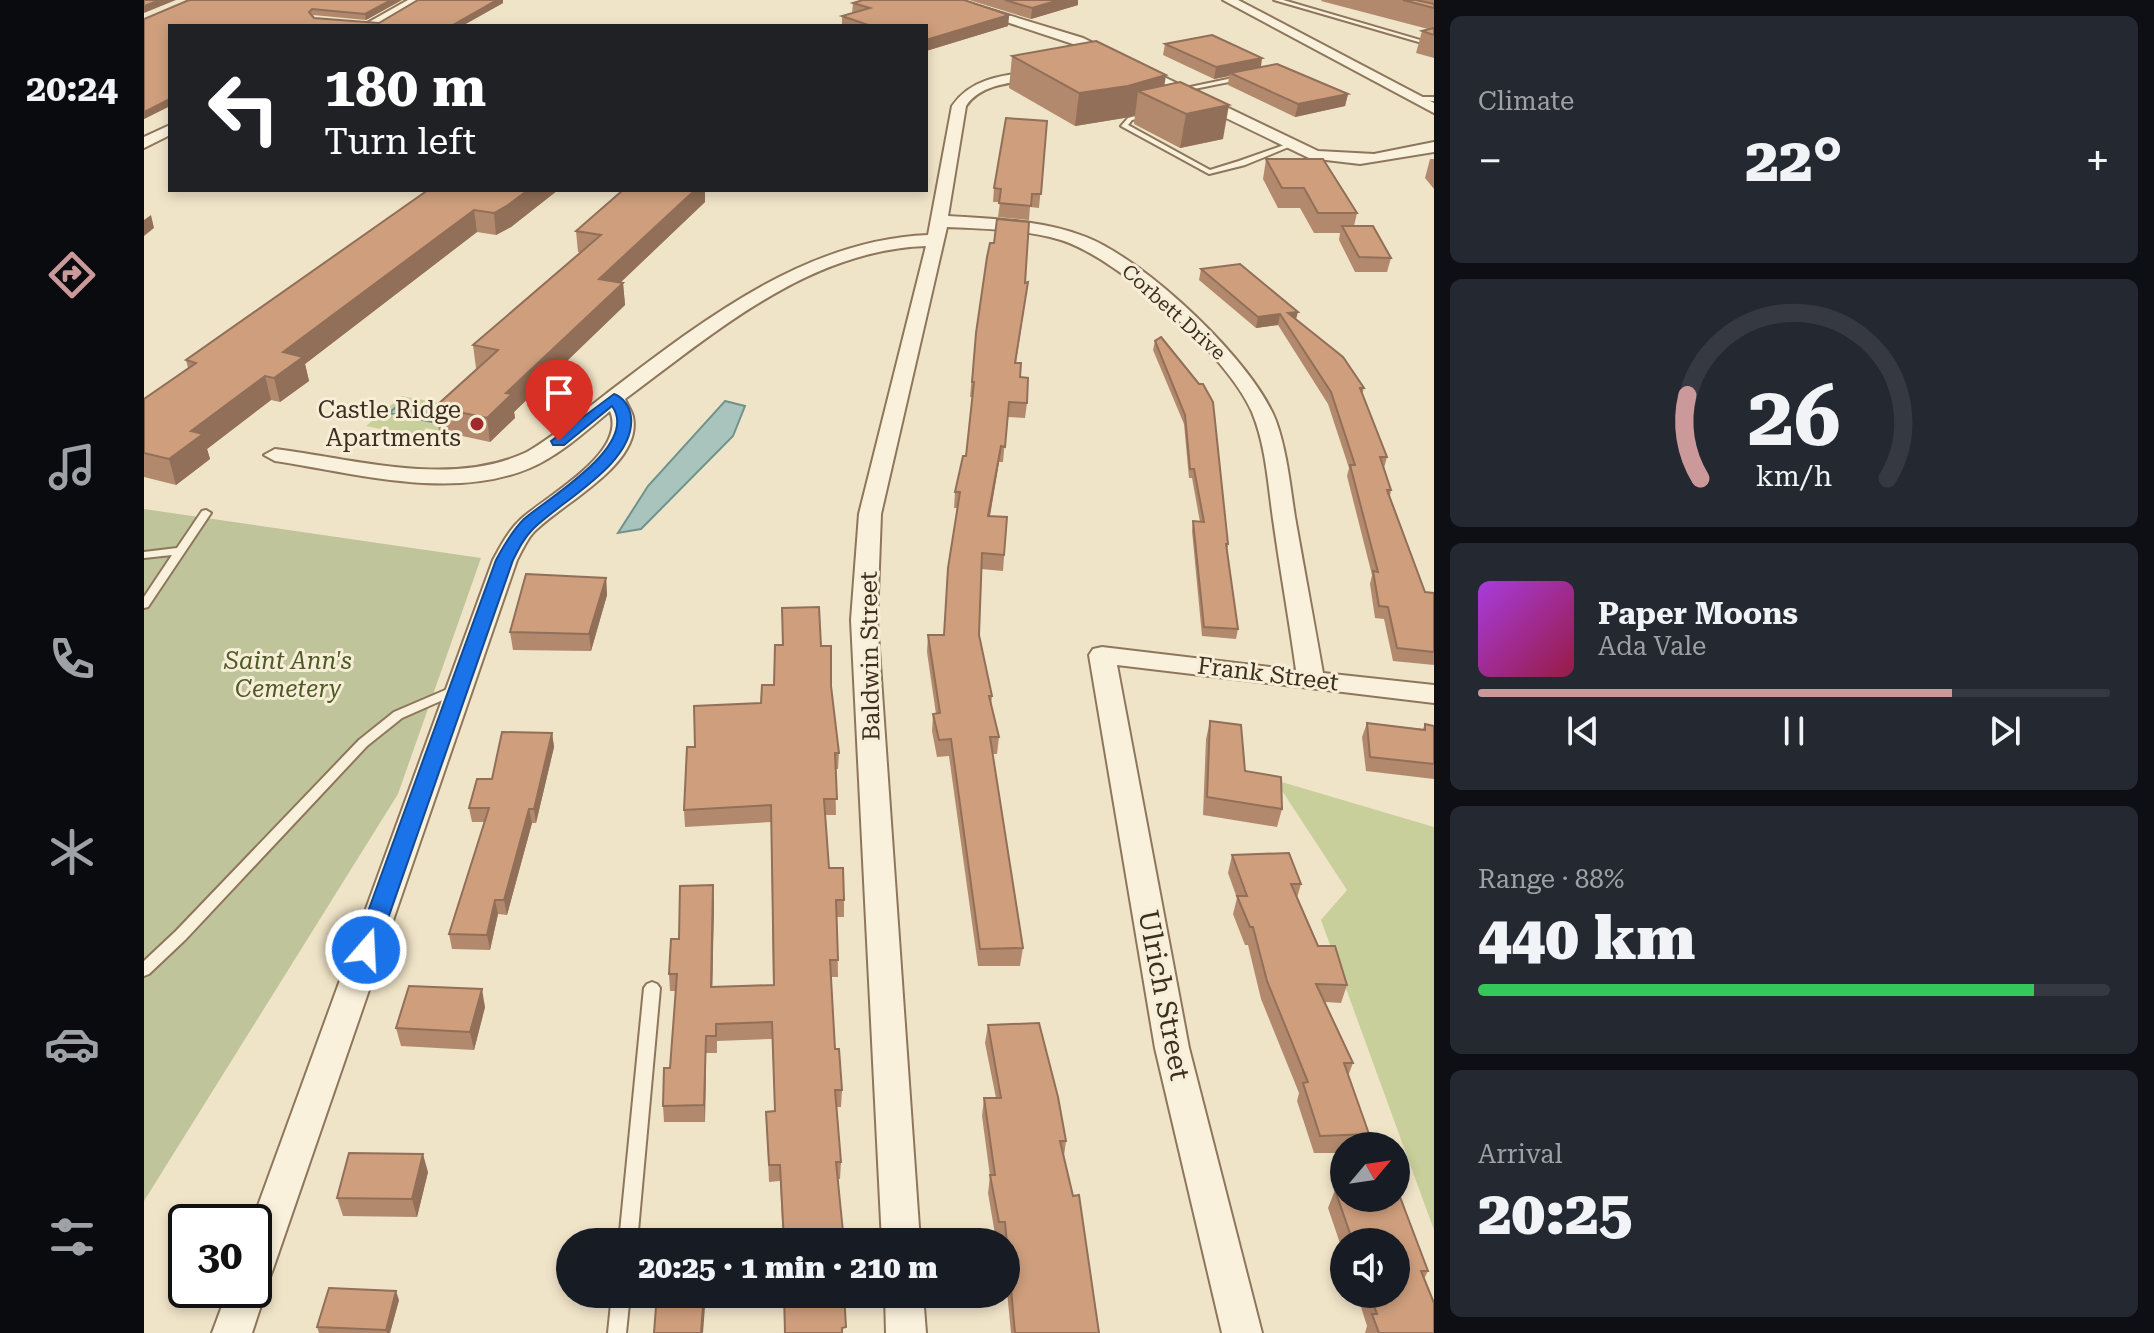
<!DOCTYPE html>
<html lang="en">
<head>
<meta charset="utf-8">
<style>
  body { margin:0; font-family:"Roboto Serif",serif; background:#242831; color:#f1f3f6; height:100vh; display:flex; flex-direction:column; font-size:30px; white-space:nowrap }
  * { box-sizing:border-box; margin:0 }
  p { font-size:26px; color:#9ea1a6 }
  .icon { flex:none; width:44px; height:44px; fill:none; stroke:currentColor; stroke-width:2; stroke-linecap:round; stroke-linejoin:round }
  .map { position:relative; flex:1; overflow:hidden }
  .side { display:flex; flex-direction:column; gap:16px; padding:16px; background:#0d0f14; width:720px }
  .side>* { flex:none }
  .top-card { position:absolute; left:24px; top:24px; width:760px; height:168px; border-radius:0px; box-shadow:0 4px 12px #0003; background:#202124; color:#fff; overflow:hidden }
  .needle { width:52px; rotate:61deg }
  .tools { position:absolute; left:1186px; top:1132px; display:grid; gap:16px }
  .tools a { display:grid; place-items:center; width:80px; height:80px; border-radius:50%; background:#171b24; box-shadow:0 4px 12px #0003; font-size:40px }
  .speed { position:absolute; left:24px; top:1204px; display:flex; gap:16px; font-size:40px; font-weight:700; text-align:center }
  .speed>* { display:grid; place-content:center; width:104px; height:104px; border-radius:50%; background:#171b24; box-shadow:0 4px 12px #0003; line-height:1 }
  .speed .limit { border:4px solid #111; border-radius:12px; background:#fff; color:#111 }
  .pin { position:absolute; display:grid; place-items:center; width:68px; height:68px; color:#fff; margin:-82px -34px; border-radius:50% 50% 50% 0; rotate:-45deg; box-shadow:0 0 8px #0007 }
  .pin .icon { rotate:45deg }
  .me { position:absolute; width:88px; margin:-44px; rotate:19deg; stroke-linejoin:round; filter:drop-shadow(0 0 6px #0008) }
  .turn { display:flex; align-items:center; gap:28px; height:168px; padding:0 24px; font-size:36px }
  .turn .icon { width:104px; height:104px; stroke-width:2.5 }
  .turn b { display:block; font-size:56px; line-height:68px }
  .big { font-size:60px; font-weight:800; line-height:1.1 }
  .side .card { flex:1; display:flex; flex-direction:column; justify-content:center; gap:12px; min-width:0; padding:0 28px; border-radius:12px; background:#242831 }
  .side .dial { align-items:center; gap:0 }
  .dial svg { height:208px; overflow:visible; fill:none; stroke:#363941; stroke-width:7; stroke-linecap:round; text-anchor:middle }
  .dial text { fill:#f1f3f6; stroke:none }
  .song { display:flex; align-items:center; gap:24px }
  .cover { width:96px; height:96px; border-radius:12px; background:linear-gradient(135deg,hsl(280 70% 55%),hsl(340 70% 35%)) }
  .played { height:8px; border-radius:4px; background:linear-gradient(90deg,#cc999b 75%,#363941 75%) }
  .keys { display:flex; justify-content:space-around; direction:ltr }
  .heat { display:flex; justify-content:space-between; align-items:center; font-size:44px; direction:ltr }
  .charge { height:12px; border-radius:6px; background:linear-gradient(90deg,#34c759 88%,#363941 0) }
  .trip { position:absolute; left:412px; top:1228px; width:464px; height:80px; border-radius:40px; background:#171b24; box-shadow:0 4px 12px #0003; font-weight:800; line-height:80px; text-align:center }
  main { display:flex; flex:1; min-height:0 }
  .tab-bar { display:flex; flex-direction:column; width:144px; justify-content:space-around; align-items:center; background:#090b0e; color:#9ea1a6 }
  .tab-bar .icon { width:56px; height:56px }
  .tab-bar .current { color:#cc999b }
  .tab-bar b { font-size:36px; color:#f1f3f6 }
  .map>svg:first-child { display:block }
  .green { fill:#c9cf9b }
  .cemetery { fill:#bfc49a }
  .water { fill:#a9c4bc; stroke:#6f938a; stroke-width:2 }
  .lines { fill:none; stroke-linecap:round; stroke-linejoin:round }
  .service-casing { stroke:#8d765c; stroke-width:4 }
  .minor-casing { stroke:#8d765c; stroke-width:4 }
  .service { fill:#faf1dc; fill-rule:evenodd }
  .minor { fill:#faf1dc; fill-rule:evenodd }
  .wall { fill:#b2896c }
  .shaded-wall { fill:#916f58 }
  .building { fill:#cf9f7d; stroke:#916f58; stroke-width:2 }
  .route { fill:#1a73e8; stroke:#114b97; stroke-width:2 }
  .poi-dot { fill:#9e2a2b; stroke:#f7eed8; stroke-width:3 }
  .labels { text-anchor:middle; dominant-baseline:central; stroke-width:6; stroke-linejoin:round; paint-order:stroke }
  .far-street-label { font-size:20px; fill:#3d2e20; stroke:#f7eed8 }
  .poi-label { font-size:24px; fill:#3d2e20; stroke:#f7eed8; text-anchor:end }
  .street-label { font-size:24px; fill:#3d2e20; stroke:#f7eed8 }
  .park-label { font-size:24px; font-style:italic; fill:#4d5a26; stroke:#f7eed8 }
  .near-street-label { font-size:28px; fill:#3d2e20; stroke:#f7eed8 }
</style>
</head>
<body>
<main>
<nav class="tab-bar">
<b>20:24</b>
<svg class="icon current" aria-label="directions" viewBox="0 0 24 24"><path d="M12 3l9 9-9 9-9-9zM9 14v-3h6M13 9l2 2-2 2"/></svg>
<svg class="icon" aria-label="music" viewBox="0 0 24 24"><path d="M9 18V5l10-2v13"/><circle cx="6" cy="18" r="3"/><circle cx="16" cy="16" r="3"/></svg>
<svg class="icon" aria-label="phone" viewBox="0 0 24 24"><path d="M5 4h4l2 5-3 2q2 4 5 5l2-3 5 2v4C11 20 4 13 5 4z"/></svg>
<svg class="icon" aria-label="climate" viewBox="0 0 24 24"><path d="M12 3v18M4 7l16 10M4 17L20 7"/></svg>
<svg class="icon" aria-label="car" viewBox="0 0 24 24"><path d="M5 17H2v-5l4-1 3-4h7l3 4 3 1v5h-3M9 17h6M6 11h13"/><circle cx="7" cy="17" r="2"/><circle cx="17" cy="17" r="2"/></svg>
<svg class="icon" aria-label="filters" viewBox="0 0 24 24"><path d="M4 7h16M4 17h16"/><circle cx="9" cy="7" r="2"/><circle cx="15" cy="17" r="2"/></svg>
</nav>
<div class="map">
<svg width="1290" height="1333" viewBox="0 0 1290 1333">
  <rect width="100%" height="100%" fill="#f0e4c8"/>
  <g class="green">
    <path d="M258,396l58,11 3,2 -24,22 -13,-3 -7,9 -53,-11z"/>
    <path d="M1131,780l159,47v403l-113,-310 26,-30z"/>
  </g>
  <path class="cemetery" d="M0,509l337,49 -83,236 -254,407z"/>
  <g class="water">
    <path d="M581,401l20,5 -12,30 -92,93 -23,4 30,-47z"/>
    <path d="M258,402l44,9 -14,11 -43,-9z"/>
  </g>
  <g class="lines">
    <g class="service-casing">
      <g id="service">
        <path d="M1130,0h9l151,44 -5,1z"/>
        <path d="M1098,76l2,1v2l-65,13 -3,-2z"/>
        <path d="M1267,97h23v4l-21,-1 -3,-2z"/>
        <path d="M1003,113l3,2 -1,1 -17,4 -4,5 82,45 29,-9 51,-18 6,1 -51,21 -36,9 -88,-48 7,-8z"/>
        <path d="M62,510l5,3 -63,94 -4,1v-11l28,-42 -28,3v-6l33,-4 25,-37z"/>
        <path d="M313,685l6,4 -2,3 -59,26 -35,28 -181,193 -37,35 -5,2v-15l32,-30 183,-191 35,-28z"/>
        <path d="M508,982l5,2 3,4 -23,254h-18l25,-254 3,-4z"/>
        <path d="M468,1294h18l-4,39h-18z"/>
      </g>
    </g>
    <g class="minor-casing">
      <g id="minor">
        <path d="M264,0h15l-45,26h-16z"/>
        <path d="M796,0h19l124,38 235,113 56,3 60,-12v10l-74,12 -51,-6 -236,-114z"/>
        <path d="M1079,0h15l196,103v10z"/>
        <path d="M900,70l7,4 -2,3c-27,6 -65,3 -83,29l-18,110c47,3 95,4 138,21 59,23 168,125 190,184 11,31 14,64 19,96 9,52 19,104 28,156l111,12v18l-317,-38 72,383 73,285h-40l-67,-285 -66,-393 4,-6 9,-2 194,23c-7,-51 -16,-100 -23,-151 -5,-35 -7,-73 -21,-107 -24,-56 -132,-153 -191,-172 -36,-11 -76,-11 -114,-13l-66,287 -4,106 43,622h-38l-31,-622 8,-106 67,-268c-117,4 -212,87 -301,153 2,6 7,12 8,18 10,48 -73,87 -100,116 -7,8 -11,18 -16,27l-244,709 -5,13 -5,1 3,7 -14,43h-40l16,-43h26l-2,-68 241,-662c8,-15 16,-30 28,-41 25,-23 107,-66 89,-108 -25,21 -50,44 -80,57 -78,33 -175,5 -255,-7l-11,-6 11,-6c80,10 176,39 252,3 29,-17 53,-38 79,-58 95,-72 198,-154 322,-159l24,-129c21,-31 58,-31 92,-36z"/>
        <path d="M26,125v10l-26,13v-11z"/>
        <path d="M741,1294h38l3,39h-40z"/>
      </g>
    </g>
    <use href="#service" class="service"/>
    <use href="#minor" class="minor"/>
  </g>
  <g class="wall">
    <path d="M258,0l-36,20 -53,-5 -1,1 2,2 65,5 39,-23h85v3l-41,23h-292v80l-26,13v-100z"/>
    <path d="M825,0h109v5l-47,14z"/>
    <path d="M1178,0h112v58l-18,-5 6,-22 6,-2 -107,-28z"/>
    <path d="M709,3l156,12 -1,11 -82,25v-25h-84v-10l10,-3z"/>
    <path d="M1021,44l97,14 -1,9 87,27 -3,12 -50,11 -67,-32 1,-9 -15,3 -51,-24z"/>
    <path d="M868,56l153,29 58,54 -43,9 -46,-24 1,-9 -11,3 -49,8 -66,-38z"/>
    <path d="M903,121l-8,87 -9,-1 -1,13 -31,-3 2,-15h-7l1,-14z"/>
    <path d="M1122,159l91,54 -3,13 37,32 -4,14h-32l-16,-32 1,-7h-26l-14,-25h-22l-15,-29z"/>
    <path d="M1286,159h4v30l-9,-11z"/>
    <path d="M284,190h130l-47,37 -15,8 -19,-3 -172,132 4,17 -29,21 -9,-2 -64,49 3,10 -34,26 -32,-8v-78l44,-31 -2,-8z"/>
    <path d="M561,202l-85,81h3l2,22 -111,107 1,6 -25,24 -51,-11 -4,-24 42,-38 -1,-1 -3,-23 107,-93h-2l-2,-21z"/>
    <path d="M1057,269l95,51 68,68 -2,7 25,62 -3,11 7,22 -1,6 35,96 9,1v72l-41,-4 -9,-42 -9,-1 -5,-34 2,-9 -25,-99 2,-8 -21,-64 -50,-79 -22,3 -57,-48z"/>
    <path d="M884,282l-12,81 11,40 -2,15 -18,-1 -4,45h-4l-9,54 17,1 -4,54 -22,-2 -2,66 13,61 -1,10 8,31 -2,17h-5l31,194 -3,18h-42l-29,-210 -12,1 -5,-26 1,-17h3l-9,-62 1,-17h16l13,-127h-3l1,-16 11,-36 6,-59h-2l6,-64 49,-50z"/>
    <path d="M1017,337l67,207 -1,7 11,78 -2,10 -34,-3 -10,-105 1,-10 7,1 -8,-44h-3l-5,-54 -31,-74 2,-9z"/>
    <path d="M462,578l1,17 -16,56 -78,-1 -3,-18z"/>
    <path d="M677,646l10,40 8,67 -1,16h-3l1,46h-11l4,53 15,32v17h-7l1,60h-7l4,72 7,41 -1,17h-4l4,55 -1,17h-2l6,63h-61l-3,-61 -11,1 -3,-70h9l-3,-73 -55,2v12h-11l-1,69h-41l-1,-16 7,-38 6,-77h-6l-1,-17 10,-35 35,-37 -2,85 61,-2 -2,-163 -86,5 -1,-17 11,-63 66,-44 13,-18z"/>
    <path d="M1066,721l35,50 37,38 -5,18 -74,-12 3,-76z"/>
    <path d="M1223,723l56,6 2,-5 9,2v53l-68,-8 -4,-34z"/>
    <path d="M408,733l2,14 -18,76h-4l-25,92 -9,-1 -8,36 -38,-1 -3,-15 35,-112h-12l-3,-14 23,-29z"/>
    <path d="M1088,855l69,29 -4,14 21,48 29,39 -6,18 -16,-1 28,61 -5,13 21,58 -5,12h-20v7h-30l-17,-52 2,-8 -38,-94 -13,-54h-3l-12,-31 4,-16 -9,-25z"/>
    <path d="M341,1007l-11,43 -73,-4 -5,-18z"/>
    <path d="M844,1025l78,116 -2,15 35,177h-88l-5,-52v-39h-3l-1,-2h-6l-8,-47 2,-17 -8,-60 2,-18h12l-11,-55z"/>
    <path d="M284,1172l-11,45 -74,-1 -6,-18z"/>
    <path d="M1252,1189h1l31,82 -4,8 10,24v30h-69l2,-7 -10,-32h39v-52h-52v13l-16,-47 7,-18h9v8h52z"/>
    <path d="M255,1300l-9,33h-71l-2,-6z"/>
  </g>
  <g class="shaded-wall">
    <path d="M16,0h16l-32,13v-7z"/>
    <path d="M247,0h11l-36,20 -1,-6z"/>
    <path d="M351,0h8v3l-41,23h-11z"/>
    <path d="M915,0h19v5l-47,14 1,-11z"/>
    <path d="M865,15l-1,11 -82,25v-11z"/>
    <path d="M1118,58l-2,11 -30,4 -1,3 -15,3 2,-12z"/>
    <path d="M1022,75l-4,27 -24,-11 -3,24 -11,3 -49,8 4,-33z"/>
    <path d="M1204,94l-3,12 -50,11 3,-13z"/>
    <path d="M26,99v7l-26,13v-7z"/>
    <path d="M1085,105l-6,34 -43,9 6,-34z"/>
    <path d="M384,190h30l-47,37 -15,8 -2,-22z"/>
    <path d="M551,190h10v12l-104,99 -2,-22z"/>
    <path d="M330,210l3,22 -172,132 4,17 -29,21 -6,-24 9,-26z"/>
    <path d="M7,215l3,13 -10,8v-16z"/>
    <path d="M479,283l2,22 -111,107 1,6 -25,24 -3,-24 19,-25z"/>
    <path d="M1154,312l-3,11 -10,1 3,-11z"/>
    <path d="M1136,314l-2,11 -22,3 2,-11z"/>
    <path d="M121,376l6,24 -64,49 3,10 -34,26 -7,-26 22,-28z"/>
    <path d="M857,446l-2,16 -12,70 1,-16z"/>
    <path d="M462,578l1,17 -16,56 -2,-17z"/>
    <path d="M408,733l2,14 -18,76 -2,-14z"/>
    <path d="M385,809l3,14 -25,92 -3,-15z"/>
    <path d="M569,885l1,17 -2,102 -1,-17z"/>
    <path d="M351,900l3,14 -8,36 -3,-15z"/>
    <path d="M338,989l3,18 -11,43 -4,-18z"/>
    <path d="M562,1036v17l-1,69 -1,-17z"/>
    <path d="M279,1154l5,18 -11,45 -5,-18z"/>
    <path d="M252,1291l3,9 -9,33h-3l-1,-3z"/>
    <path d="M560,1294h2l-3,39h-2z"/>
  </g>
  <g class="building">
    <path d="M0,0h16l-16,6z"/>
    <path d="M45,0h202l-26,14 -53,-5 -3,3 5,6 65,5 39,-23h79l-46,26h-281v73l-26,13v-93z"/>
    <path d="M719,0h101l45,15 -83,25v-14h-55l-29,-10 28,-8 -17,-5z"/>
    <path d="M861,0h54l-27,8z"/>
    <path d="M1259,0h13l18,4v4z"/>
    <path d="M1290,28v7l-12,-4z"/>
    <path d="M1068,35l50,23 -46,9 -51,-23z"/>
    <path d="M952,41l70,34 -38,11 -49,7 -67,-37z"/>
    <path d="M1133,64l71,30 -50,10 -68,-31z"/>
    <path d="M1036,82l49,23 -43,9 -48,-23z"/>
    <path d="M862,118l41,3 -6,73h-9l-1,12 -32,-3 2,-14 -7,-1z"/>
    <path d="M1122,159h57l34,54h-39l-14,-25h-22z"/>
    <path d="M284,190h100l-20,15 -14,8 -20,-3 -191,142 20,5 -29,21 -9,-2 -74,55 12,3 -34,25 -25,-6v-54l52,-36 -10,-3z"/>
    <path d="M479,190h72l-96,89 24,4 -117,110 6,1 -25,24 -52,-11 63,-57 -25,-5 128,-110 -25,-4z"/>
    <path d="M853,219l32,3 -4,61 3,-1 -13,81h6l-1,14 8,1 -1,25 -18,-1 -4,45 -4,-1 -13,70 19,1 -3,38 -22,-2 -3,82 13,61h-3l10,41h-9l33,211 -43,1 -29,-210 -12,1 -6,-26 7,-1 -12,-78h16l4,-67 12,-76h-5l8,-36h3l8,-74h-2l4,-49 11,-76 3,-14h4z"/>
    <path d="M1198,226h31l18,32 -32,-1z"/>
    <path d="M1096,264l58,48 -10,1 55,44 21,31h-4l27,69h-7l11,33h-4l38,102 9,1v59l-37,-4 -9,-41 -9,-1 -6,-35 5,1 -28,-107h5l-24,-73 -51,-78 -22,3 -57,-48z"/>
    <path d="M1017,337l38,47h4l10,18 15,142h-2l12,85 -34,-2 -11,-106 11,1 -10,-53h-4l-5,-54 -30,-74z"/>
    <path d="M382,574l80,4 -17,56 -79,-2z"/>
    <path d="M675,607l2,39h10v40l8,67h-4l2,46h-13l5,69h14l1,32h-8l2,60h-8l5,89h4l3,41h-7l6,72h-5l8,80h-60l-4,-77h-11l-3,-53 9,-1 -3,-89 -56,2v12h-10l-2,69 -41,1 1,-38h6l7,-94h-8l2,-35h8l1,-53 33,-1 -2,102 63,-2 -3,-180 -87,5 3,-63h8l-1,-41 67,-3 1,-18h12l1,-40h8l-1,-37z"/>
    <path d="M1066,721l31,4 4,46 36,6 1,32 -75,-12z"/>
    <path d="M1223,723l58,7v-6l9,2v38l-64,-7z"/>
    <path d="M358,732l50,1 -18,76h-5l-25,91h-9l-8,35 -38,-1 40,-126h-20l8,-29h15z"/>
    <path d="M1145,853l12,31h-10l27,62h17l12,39 -31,-1 37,79h-9l25,71 -49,2 -17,-53 5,-1 -41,-101 -14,-54h-3l-13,-31h10l-15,-41z"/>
    <path d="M265,986l73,3 -12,43 -74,-4z"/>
    <path d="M895,1023l19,74 8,44h-6l13,55 6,-1 20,138h-84l-10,-111h-6l-9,-47h5l-11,-77h17l-13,-73z"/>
    <path d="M205,1153l74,1 -11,45 -75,-1z"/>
    <path d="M1252,1189h1l31,82h-7l13,32v30h-55l-7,-19h5l-7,-20h26v-52h-43l-18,-52h9v8h52z"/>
    <path d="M185,1288l67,3 -10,39 -69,-3z"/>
    <path d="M513,1294h47l-3,39h-47z"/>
    <path d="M640,1294h60l2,33 -4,1v5h-57z"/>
  </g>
  <path class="route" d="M470,394c9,3 16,13 17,23 5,46 -69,83 -98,112 -9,9 -14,19 -20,31l-136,390 -4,6 -7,2 -8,-2 -4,-6 142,-390c8,-15 16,-29 28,-41 24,-21 116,-74 88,-113l-48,39h-11l-2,-4z"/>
  <circle class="poi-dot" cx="333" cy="424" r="8"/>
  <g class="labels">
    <g class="far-street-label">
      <text transform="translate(1030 312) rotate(42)">Corbett Drive</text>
    </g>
    <g class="poi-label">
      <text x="317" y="410">Castle Ridge<tspan x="317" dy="28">Apartments</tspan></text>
    </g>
    <g class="street-label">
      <text transform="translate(726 656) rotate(-91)">Baldwin Street</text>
      <text transform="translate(1124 674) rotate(7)">Frank Street</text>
    </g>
    <g class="park-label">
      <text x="144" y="661">Saint Ann's<tspan x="144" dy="28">Cemetery</tspan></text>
    </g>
    <g class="near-street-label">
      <text transform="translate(1020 995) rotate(79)">Ulrich Street</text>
    </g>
  </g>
</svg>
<div class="tools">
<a><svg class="needle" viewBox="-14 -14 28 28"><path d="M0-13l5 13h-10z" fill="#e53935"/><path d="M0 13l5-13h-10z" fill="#9ea1a6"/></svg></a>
<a><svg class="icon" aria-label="sound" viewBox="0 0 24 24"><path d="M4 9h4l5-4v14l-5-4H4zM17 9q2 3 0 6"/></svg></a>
</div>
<div class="speed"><div class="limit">30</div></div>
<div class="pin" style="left:415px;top:441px;background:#d93025"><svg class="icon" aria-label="arrive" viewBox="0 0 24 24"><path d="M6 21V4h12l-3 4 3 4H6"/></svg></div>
<svg class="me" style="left:222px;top:950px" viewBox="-20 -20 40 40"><circle r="17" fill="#1a73e8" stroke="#fff" stroke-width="3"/><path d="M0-11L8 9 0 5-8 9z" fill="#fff"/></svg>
<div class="trip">20:25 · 1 min · 210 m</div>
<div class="top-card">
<div class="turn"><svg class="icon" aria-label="left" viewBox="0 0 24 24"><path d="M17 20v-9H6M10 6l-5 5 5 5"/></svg><div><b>180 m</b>Turn left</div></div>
</div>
</div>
<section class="side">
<div class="card"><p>Climate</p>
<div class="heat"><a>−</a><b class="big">22°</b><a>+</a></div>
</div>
<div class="card dial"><svg viewBox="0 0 100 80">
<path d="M14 69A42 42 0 1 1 86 69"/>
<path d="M14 69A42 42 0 0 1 9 37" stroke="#cc999b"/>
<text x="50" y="56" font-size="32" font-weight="700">26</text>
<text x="50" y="72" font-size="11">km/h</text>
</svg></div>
<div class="card">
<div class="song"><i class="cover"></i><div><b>Paper Moons</b><p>Ada Vale</p></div></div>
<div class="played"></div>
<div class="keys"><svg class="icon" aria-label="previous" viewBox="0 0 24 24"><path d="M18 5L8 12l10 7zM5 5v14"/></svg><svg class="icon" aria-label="pause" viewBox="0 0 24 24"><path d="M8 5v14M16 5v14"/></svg><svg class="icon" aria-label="next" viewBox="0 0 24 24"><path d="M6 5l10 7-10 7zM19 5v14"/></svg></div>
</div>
<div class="card"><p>Range · 88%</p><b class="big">440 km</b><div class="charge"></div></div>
<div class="card"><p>Arrival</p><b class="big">20:25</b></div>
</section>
</main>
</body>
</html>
